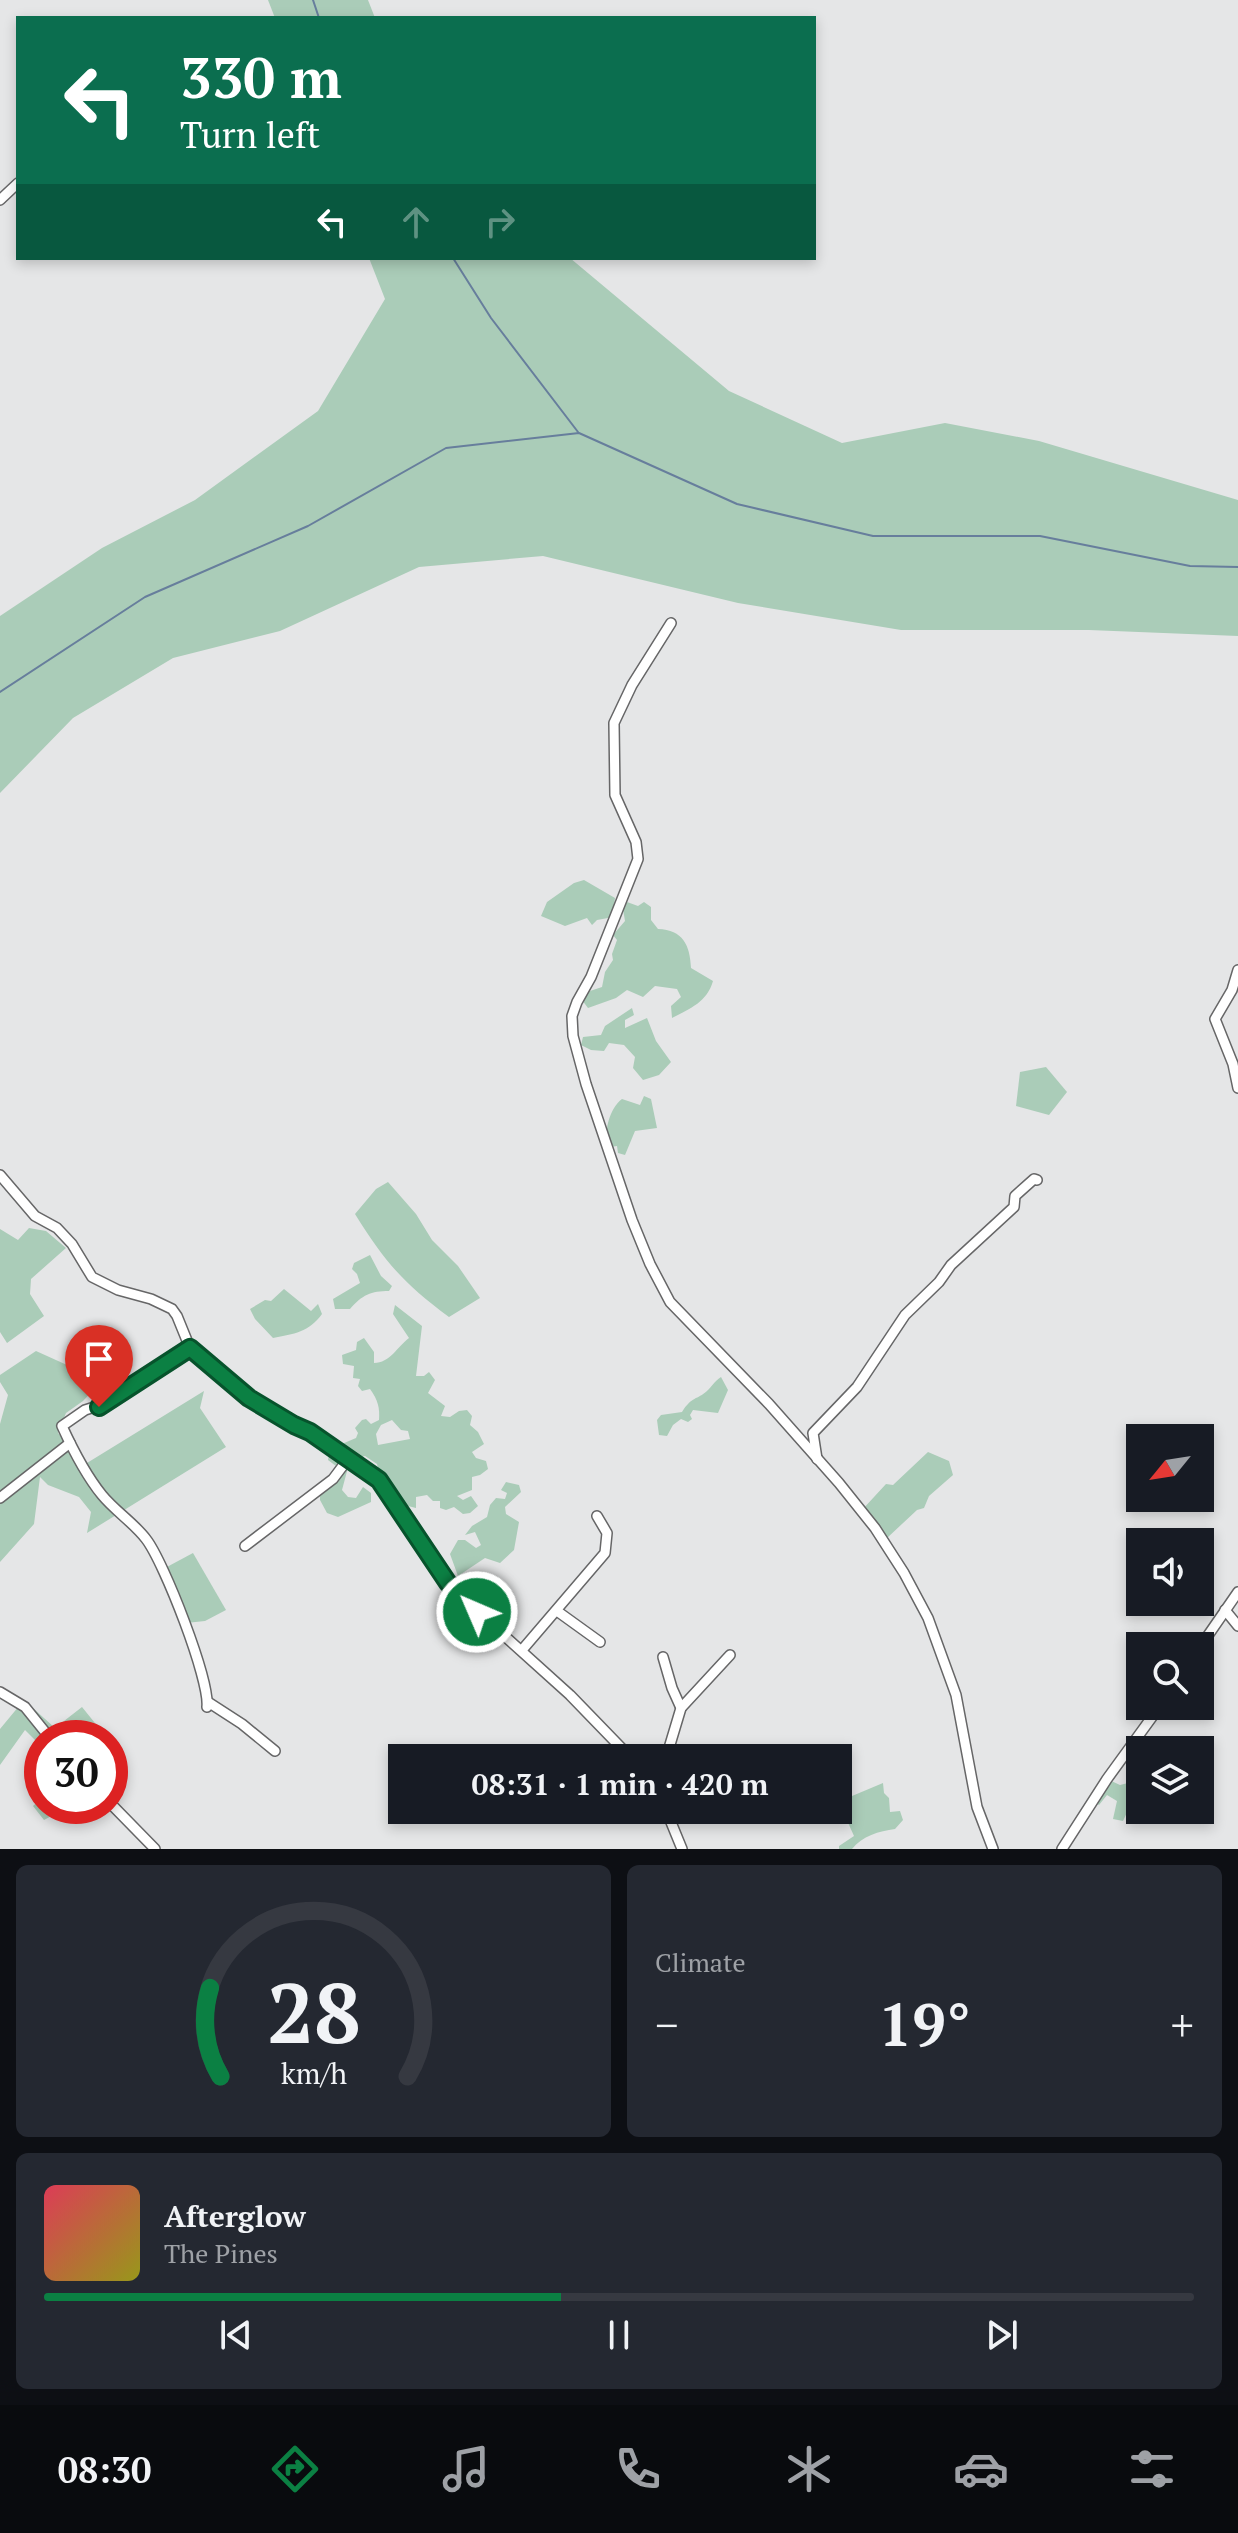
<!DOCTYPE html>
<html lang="en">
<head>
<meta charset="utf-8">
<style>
  body { margin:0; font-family:"PT Serif",serif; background:#242831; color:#f1f3f6; height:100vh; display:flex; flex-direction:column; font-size:30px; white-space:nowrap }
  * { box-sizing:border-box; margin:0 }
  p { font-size:26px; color:#9ea1a6 }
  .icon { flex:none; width:44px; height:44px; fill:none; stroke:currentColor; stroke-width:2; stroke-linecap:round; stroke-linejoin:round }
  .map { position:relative; height:1849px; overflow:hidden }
  .side { display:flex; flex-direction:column; gap:16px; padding:16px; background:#0d0f14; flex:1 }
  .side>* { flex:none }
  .guide { position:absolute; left:16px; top:16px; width:800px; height:244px; border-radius:0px; box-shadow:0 4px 12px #0003; background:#0b6e4f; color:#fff; overflow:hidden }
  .needle { width:52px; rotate:240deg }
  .controls { position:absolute; left:1126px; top:1424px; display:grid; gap:16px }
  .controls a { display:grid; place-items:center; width:88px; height:88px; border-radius:0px; background:#171b24; box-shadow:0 4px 12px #0003; font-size:40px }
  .speed { position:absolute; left:24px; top:1720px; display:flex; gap:16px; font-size:40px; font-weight:700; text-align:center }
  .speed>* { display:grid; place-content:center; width:104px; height:104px; border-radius:50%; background:#171b24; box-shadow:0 4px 12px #0003; line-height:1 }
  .speed .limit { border:12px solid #d22; background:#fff; color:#111 }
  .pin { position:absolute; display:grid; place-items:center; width:68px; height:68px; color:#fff; margin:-82px -34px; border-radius:50% 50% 50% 0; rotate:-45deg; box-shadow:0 0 8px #0007 }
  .pin .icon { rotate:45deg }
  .me { position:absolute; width:88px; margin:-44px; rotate:315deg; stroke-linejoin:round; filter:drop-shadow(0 0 6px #0008) }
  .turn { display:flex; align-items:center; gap:28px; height:168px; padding:0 32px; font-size:36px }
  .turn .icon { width:104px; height:104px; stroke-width:2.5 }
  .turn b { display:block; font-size:56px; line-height:68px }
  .lanes { display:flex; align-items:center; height:76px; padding:0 32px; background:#0003; justify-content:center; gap:40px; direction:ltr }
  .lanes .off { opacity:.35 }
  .big { font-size:60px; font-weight:800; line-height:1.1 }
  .side .tile { flex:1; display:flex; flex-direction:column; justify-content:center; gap:12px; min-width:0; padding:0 28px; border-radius:12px; background:#242831 }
  .side .dial { align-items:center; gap:0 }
  .dial svg { height:208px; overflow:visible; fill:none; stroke:#363941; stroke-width:7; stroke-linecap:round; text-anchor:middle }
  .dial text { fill:#f1f3f6; stroke:none }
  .song { display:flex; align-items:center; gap:24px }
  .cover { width:96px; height:96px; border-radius:12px; background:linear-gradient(135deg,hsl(350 70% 55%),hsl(60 70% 35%)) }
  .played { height:8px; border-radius:4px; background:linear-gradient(90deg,#0b8043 45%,#363941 45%) }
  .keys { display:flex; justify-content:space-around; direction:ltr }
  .heat { display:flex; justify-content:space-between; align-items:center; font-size:44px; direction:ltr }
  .side .tiles { flex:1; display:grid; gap:16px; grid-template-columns:1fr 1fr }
  .tile:last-child { grid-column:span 2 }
  .trip { position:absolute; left:388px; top:1744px; width:464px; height:80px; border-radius:0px; background:#171b24; box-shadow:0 4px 12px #0003; font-weight:800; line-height:80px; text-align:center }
  .menu { display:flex; height:128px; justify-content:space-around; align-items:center; background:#090b0e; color:#9ea1a6 }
  .menu .icon { width:56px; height:56px }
  .menu .active { color:#0b8043 }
  .menu b { font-size:36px; color:#f1f3f6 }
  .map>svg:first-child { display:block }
  .green { fill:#aaccb8; fill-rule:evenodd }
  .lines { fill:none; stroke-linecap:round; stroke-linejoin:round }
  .stream { stroke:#677e9c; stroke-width:2 }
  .street-casing { stroke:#666667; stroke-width:12 }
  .street { stroke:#fff; stroke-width:9 }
  .route-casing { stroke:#07532c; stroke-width:20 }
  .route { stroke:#0b8043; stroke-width:14 }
</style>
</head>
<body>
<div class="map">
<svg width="1238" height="1849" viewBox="0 0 1238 1849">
  <rect width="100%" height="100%" fill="#e5e6e7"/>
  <g class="green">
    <path d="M268,0h100l7,18h-100z"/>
    <path d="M369,258h201l159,133 113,52 103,-20 94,18 199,59v136l-149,-6h-188l-163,-27 -195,-47 -124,11 -139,64 -107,27 -100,60 -73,75v-177l102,-68 93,-48 123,-89 67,-112z"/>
    <path d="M584,880l31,18 -2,15 -5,5 -11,2 -5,5 -5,-7 -22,8 -24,-10 6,-14 27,-19z"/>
    <path d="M627,902l11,4 6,-4 7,5v13l7,9c25,1 32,16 33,39l22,13c-6,21 -22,27 -41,37l-1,-12 10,-9 -4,-8 -22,-3 -12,11 -16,-7 -11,8 -28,10 -6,-8 8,-9 12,-4 3,-15 8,-12 -1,-6 5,-14 -4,-5 12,-14 -2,-12z"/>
    <path d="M632,1008l2,7 -9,5v8l22,-10 9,23 15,21 -12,13 -16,5 -10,-12 2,-11 -11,-12 -15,-2 -5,8 -13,-1 -10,-5 2,-8 18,-2 4,-9z"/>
    <path d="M1046,1067l21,25 -18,23 -33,-9 4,-34z"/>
    <path d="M644,1096l7,3 6,29 -22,3 -10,24 -7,-2 -1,-7 -7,1c-8,-14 0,-39 12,-48l18,6z"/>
    <path d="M388,1182l28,32 16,26 26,26 22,32 -31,19c-46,-34 -64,-55 -94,-103l21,-25z"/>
    <path d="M29,1228l17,3 20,17 -35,31 -1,15 14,22 -37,27 -7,-11v-103l18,11z"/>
    <path d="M370,1255l11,21 11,10 -3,5c-18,0 -27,4 -39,18h-15l-2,-10 27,-16 -3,-9 -5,-5 2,-6z"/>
    <path d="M284,1289l27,22 7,-7 4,10c-13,18 -28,20 -49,24l-18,-19 -5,-10 15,-9 6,1z"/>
    <path d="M395,1305l27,21 -6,50h8l5,-4 6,8 -7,13 17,13 -4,10 9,1 9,-6 8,-1 5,6 -2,9 8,7 6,12 -12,8 4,6 10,3 2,8 -8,6 -8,2v13l-15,6 6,4 8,-4 7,10 -8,7 -7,1 -9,-7 -8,3 -6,-2v-7h-7l-6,-6 -11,2v11l-12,-3 -16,-15 -7,-9 -4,-17 -12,-8 -15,4 -8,30 6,7 8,1 7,-11 8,6v9l-33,15 -11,-4 -7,-13v-10l10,-5v-11l6,-8 -8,-6 2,-11 26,-11 2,-5 -3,-5 7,-8 4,-1 5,5 8,-4c1,-12 -1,-20 -9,-31l-8,2 -4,-5 2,-7 -7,-1 1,-12 -11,-2 -1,-9 14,-5 1,-8 7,-4 10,14v11c16,0 23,-16 35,-25l-16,-24zM392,1420l9,10 7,1 2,8 -32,6 -2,-11 5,-9z"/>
    <path d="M73,1341l42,26 -32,34 -17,12 -8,20 29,30 117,-72 -4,17 26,39 -139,86 4,-21 -12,-15 -31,-12 -8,-8 -6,47 -34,38v-138l8,-29 -8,-13v-7l36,-24 31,14z"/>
    <path d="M721,1377l7,13 -10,23 -25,-3 -3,5 2,4 -4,3 -7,-3 -8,6 -6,11 -8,-1 -2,-15 4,-5 21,-3c10,-16 15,-12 25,-21 5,-5 7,-9 14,-14z"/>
    <path d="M928,1452l21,9 4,14 -24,21 -5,12 -7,2 -30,28 -25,-28 24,-26 7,1z"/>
    <path d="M506,1482l13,3 2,7 -16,15 1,7 13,8 -5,28 -14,13 -15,-5 -27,18 -8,-22 8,-14h7l11,8 5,-3 -6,-13 -10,3 7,-9 15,-9 3,-12 6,-7 9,1 2,-6 -6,-3z"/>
    <path d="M193,1553l33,57 -21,11 -19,2 -21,-55z"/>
    <path d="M24,1700l31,28 27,-21 25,31h-65v9l-17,-17 -25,35v-36z"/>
    <path d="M1140,1773v24l-8,5 -9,19 -10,-2 4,-18 -10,-6 -8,10 -6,-4 14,-22 13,6 16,-4 -1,-7z"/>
    <path d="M883,1783l1,10 5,5 1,14 10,-1 3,9 -8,9c-16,2 -33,7 -43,20h-13v-3l15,-10 -13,-29 11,-11z"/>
    <path d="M42,1798v8h28l-26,14 -11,-14z"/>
  </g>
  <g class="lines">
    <g class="stream">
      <path d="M313,0l6,18"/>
      <path d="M453,258l38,60 87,114"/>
      <path d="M0,692l145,-95 163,-71 138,-78 133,-15 158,71 136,32h167l150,30 48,1"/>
    </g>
    <g class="street-casing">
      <g id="street">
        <path d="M0,200l18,-17"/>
        <path d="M671,623l-39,62 -18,38 1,72 21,47 2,17 -47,118 -14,25 -5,14 1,20 13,48 46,136 18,44 20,38 99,102 70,79 36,45 29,45 24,45 28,77 21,112 16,42"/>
        <path d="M1238,970l-6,20 -17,29 18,45 5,24"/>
        <path d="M0,1175l35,41 22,12 15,16 20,33 26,13 33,9 21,10 5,7 13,32 59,50 45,27 16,7 64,44 68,98 17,21 111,100 61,63"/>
        <path d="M190,1348l-83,55 -22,7 -23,16c11,24 23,48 40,69 13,16 32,28 44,44 18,23 64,141 61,168"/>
        <path d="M817,1459l-4,-26 44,-46 48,-72 34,-33 12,-17 63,-58 1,-11 19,-17 3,1"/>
        <path d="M0,1498l70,-55"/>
        <path d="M245,1546l88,-67 15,-20"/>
        <path d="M1225,1610l13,16"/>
        <path d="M557,1611l43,31"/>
        <path d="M1200,1647l38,-55"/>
        <path d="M522,1650l83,-97 2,-20 -10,-17"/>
        <path d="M663,1657l9,31 9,20"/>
        <path d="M0,1692l25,15 25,31"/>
        <path d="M208,1702l34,22 33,27"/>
        <path d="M666,1758l15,-50 49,-53"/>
        <path d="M110,1803l45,46"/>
        <path d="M666,1810l16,39"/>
        <path d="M1062,1849l45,-70 53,-73"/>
      </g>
    </g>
    <use href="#street" class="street"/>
  </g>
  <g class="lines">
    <g class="route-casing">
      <path id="route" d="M99,1407l91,-59 59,50 45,27 16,7 69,48 69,103 29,29"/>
    </g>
    <use href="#route" class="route"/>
  </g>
</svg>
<div class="controls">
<a><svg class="needle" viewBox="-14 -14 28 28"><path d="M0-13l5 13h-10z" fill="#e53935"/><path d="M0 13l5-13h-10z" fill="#9ea1a6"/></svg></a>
<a><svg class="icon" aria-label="sound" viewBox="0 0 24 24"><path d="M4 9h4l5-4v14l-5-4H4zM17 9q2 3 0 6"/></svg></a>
<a><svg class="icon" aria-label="search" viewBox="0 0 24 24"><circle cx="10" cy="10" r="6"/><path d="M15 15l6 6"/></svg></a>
<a><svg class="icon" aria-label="layers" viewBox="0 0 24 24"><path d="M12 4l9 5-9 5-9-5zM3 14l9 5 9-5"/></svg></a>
</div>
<div class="speed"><div class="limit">30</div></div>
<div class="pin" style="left:99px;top:1407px;background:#d93025"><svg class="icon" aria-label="arrive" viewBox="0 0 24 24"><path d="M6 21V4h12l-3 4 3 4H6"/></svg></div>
<svg class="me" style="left:477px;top:1612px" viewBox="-20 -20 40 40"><circle r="17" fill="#0b8043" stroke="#fff" stroke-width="3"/><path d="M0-11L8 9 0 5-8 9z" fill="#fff"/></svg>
<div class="trip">08:31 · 1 min · 420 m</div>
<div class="guide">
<div class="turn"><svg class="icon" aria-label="left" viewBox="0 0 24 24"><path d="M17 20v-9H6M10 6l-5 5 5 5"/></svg><div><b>330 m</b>Turn left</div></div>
<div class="lanes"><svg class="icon" aria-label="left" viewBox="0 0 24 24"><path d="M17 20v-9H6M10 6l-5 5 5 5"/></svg><svg class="icon off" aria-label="ahead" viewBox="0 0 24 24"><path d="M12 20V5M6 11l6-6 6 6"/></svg><svg class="icon off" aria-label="right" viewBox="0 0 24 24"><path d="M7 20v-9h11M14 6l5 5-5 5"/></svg></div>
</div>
</div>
<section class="side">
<div class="tiles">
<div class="tile dial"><svg viewBox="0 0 100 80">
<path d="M14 69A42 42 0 1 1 86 69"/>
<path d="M14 69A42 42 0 0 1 10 35" stroke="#0b8043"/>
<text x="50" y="56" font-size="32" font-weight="700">28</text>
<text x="50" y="72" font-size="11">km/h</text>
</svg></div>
<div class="tile"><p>Climate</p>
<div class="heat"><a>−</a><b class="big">19°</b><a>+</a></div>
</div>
<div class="tile">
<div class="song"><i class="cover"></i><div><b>Afterglow</b><p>The Pines</p></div></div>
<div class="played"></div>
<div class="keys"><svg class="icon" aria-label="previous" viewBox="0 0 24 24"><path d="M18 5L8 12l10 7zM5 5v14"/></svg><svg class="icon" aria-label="pause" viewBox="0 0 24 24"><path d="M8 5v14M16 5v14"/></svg><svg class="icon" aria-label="next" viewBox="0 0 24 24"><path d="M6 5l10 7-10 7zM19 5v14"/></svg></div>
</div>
</div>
</section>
<nav class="menu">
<b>08:30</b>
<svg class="icon active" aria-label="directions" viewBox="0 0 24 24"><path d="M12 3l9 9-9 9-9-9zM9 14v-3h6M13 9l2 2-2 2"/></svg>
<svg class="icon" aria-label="music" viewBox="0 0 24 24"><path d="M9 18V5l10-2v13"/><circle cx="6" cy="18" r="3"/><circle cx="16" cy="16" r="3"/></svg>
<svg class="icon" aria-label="phone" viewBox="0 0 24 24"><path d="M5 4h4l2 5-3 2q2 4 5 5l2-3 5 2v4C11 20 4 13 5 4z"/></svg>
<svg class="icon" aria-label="climate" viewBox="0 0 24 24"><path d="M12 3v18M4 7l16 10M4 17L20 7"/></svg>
<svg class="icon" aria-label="car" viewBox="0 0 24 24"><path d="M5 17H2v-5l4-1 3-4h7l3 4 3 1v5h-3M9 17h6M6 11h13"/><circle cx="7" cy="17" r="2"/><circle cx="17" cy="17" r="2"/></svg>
<svg class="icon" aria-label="filters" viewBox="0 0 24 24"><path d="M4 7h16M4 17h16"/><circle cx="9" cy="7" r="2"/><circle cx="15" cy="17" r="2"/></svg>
</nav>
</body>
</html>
